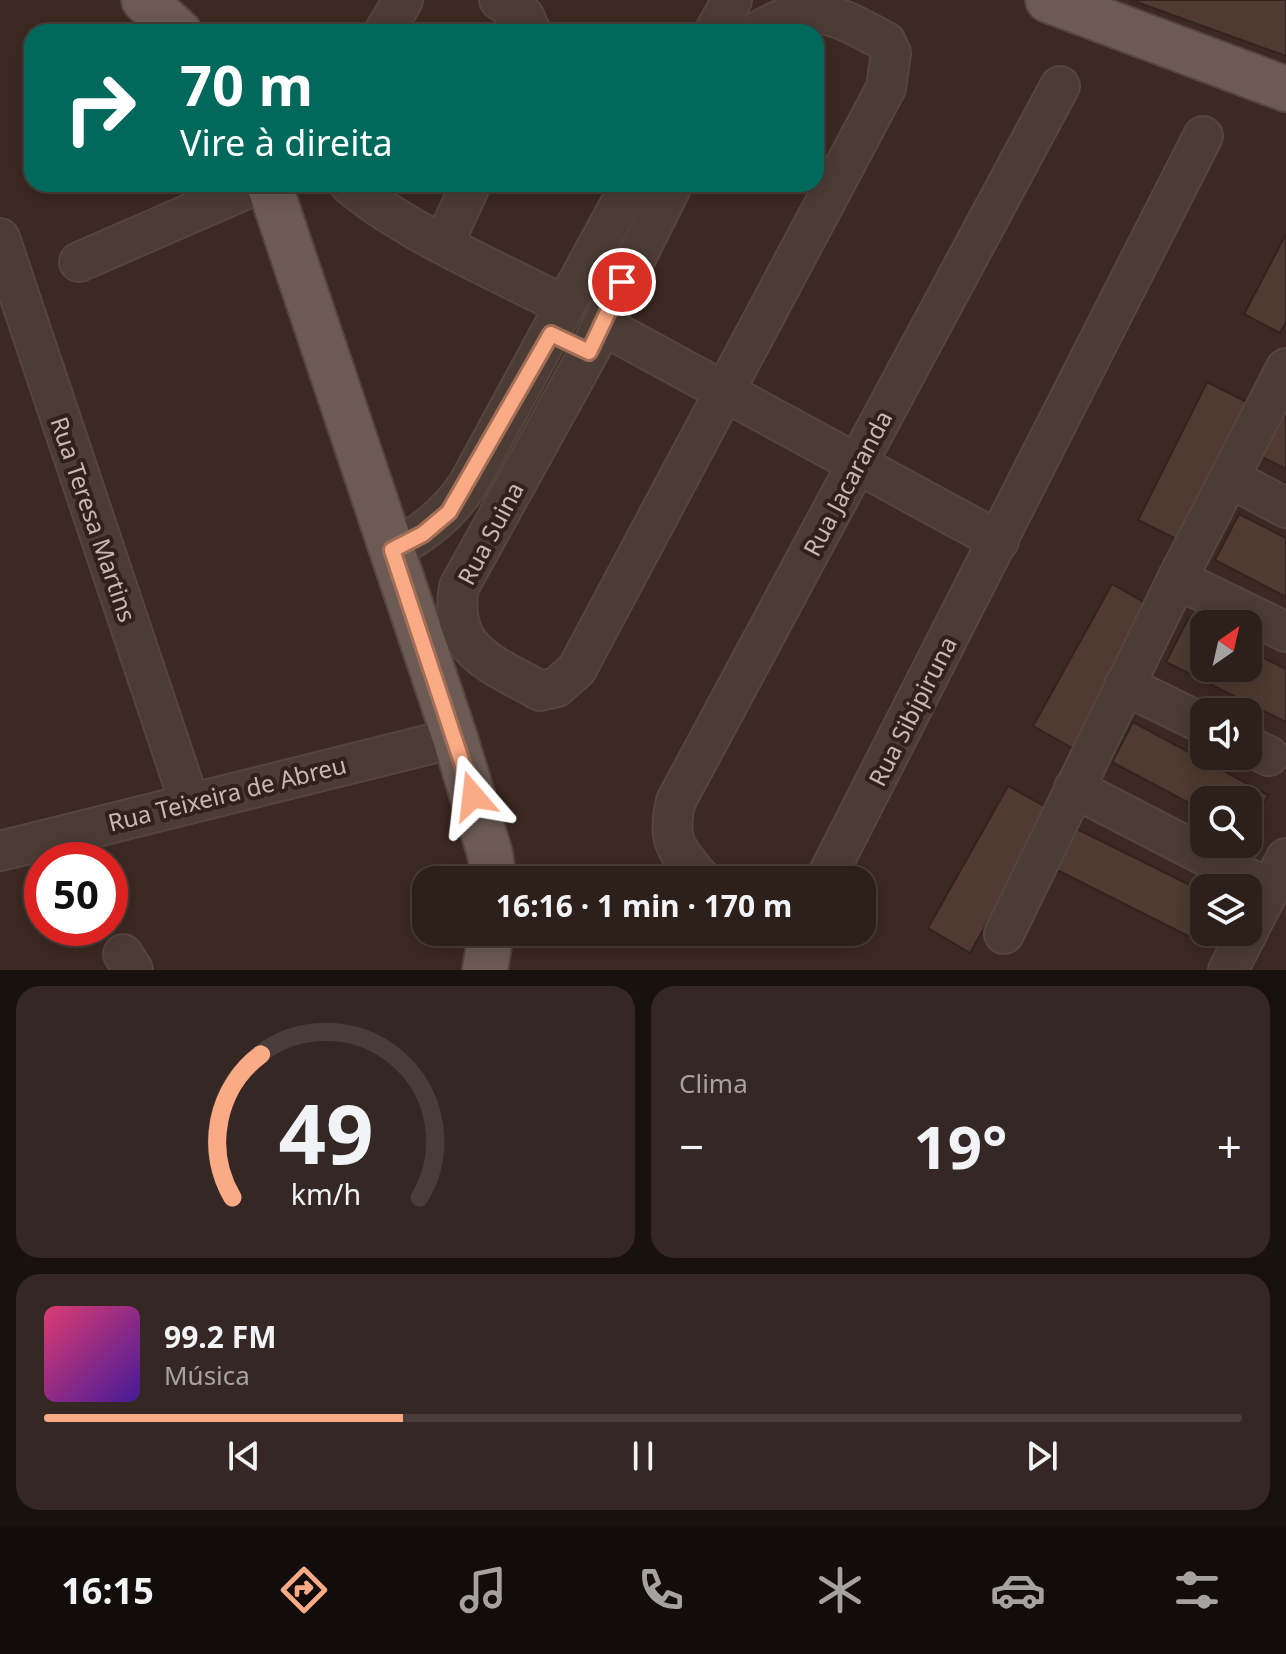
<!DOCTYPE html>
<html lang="pt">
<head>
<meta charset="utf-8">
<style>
  body { margin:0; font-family:"Noto Sans",sans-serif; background:#352723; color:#f1f3f6; height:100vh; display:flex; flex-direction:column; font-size:30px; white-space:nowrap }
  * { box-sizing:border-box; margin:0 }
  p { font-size:26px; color:#a7a2a2 }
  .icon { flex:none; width:44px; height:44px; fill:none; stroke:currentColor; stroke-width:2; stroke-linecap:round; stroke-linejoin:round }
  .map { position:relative; height:970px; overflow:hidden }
  .drawer { display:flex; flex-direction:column; gap:16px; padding:16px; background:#19110e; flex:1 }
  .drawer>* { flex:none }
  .banner { position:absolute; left:24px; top:24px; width:800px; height:168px; border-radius:24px; box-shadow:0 4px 20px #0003,0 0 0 2px #483d39; background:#00695c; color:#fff; overflow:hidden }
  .needle { width:52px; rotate:34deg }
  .controls { position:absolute; left:1190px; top:610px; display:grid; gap:16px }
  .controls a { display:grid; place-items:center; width:72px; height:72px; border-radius:16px; background:#2d1f1a; box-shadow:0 4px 20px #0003,0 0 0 2px #483d39; font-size:40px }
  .speed { position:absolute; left:24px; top:842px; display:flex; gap:16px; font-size:40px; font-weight:700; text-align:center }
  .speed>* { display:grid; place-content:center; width:104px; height:104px; border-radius:50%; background:#2d1f1a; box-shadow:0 4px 20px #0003,0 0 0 2px #483d39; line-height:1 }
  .speed .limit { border:12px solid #d22; background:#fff; color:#111 }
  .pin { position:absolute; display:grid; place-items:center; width:68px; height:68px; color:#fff; margin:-34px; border:4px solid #fff; border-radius:50%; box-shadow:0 2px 8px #0007 }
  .me { position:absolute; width:88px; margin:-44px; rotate:343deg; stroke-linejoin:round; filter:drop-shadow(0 0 6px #0008) }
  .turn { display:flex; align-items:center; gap:28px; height:168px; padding:0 24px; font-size:36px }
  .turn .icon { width:104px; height:104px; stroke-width:2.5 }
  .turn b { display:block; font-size:56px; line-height:68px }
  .big { font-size:60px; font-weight:700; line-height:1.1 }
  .drawer .tile { flex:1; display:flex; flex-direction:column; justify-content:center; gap:12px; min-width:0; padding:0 28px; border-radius:24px; background:#352723 }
  .drawer .dial { align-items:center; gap:0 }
  .dial svg { height:208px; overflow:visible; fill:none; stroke:#483d39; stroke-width:7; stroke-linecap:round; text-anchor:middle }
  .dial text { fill:#f1f3f6; stroke:none }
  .song { display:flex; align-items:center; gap:24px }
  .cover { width:96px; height:96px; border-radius:12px; background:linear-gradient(135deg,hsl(340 70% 55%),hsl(260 70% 35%)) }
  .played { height:8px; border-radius:4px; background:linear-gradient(90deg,#faaa84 30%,#483d39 30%) }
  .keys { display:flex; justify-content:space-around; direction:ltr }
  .heat { display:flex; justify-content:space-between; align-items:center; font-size:44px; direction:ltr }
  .drawer .tiles { flex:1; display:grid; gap:16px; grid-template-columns:1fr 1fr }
  .tile:last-child { grid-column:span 2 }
  .trip { position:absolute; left:412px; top:866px; width:464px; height:80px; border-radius:24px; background:#2d1f1a; box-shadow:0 4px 20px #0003,0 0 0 2px #483d39; font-weight:700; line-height:80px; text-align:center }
  .tab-bar { display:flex; height:128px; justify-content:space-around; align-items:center; background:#120c0a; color:#a7a2a2 }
  .tab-bar .icon { width:56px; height:56px }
  .tab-bar .on { color:#faaa84 }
  .tab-bar b { font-size:36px; color:#f1f3f6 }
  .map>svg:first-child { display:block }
  .building { fill:#503a31; stroke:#33231d; stroke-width:2 }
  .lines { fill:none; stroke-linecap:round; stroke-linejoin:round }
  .minor-casing { stroke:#55453f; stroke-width:42 }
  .major-casing { stroke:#55453f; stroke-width:48 }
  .minor { stroke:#4c3c36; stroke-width:38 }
  .major { stroke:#6c5b54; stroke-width:44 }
  .route-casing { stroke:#a26e56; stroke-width:20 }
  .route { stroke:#faaa84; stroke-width:14 }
  .labels { text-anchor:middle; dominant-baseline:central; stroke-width:8; stroke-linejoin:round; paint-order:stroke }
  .street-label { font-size:24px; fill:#c7b8b1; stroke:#30211b }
</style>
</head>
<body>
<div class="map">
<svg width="1286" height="970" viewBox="0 0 1286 970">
  <rect width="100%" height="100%" fill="#3c2922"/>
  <g class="building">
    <path d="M1131,0h155v56z"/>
    <path d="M1286,234v88l-6,11 -36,-19z"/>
    <path d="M1207,382l42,21 -69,138 -42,-21z"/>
    <path d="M1281,415l5,2v52l-26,-13z"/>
    <path d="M1239,514l47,24v59l-71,-37z"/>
    <path d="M1112,584l42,24 -80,141 -41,-23z"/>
    <path d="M1188,619l16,8v41h44v-18l38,19v53l-120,-60z"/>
    <path d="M1133,722l135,73 -20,36v-31h-44v11l-92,-49z"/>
    <path d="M1008,786l43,24 -81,143 -42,-25z"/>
    <path d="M1073,827l131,65 1,40 -5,10 -147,-74z"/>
  </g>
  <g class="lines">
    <g class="minor-casing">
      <g id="minor">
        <path d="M499,0l25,16 7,16"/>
        <path d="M384,32l19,-32"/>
        <path d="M714,32l18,-32"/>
        <path d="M349,184c54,47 149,87 214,121"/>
        <path d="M673,184l-84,168 -130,235c-11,65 33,76 81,104l17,-4 20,-18 309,-581 5,-35 -5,-11c-55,-30 -76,-42 -129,-10"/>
        <path d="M0,238l189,563"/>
        <path d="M444,243l27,-59"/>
        <path d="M79,262l179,-78"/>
        <path d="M602,325l397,216"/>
        <path d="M1230,478l56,30"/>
        <path d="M392,550c32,-17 54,-34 75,-64l164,-302"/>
        <path d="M1177,579l109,53"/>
        <path d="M1124,685l80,39"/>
        <path d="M1248,746l21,10"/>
        <path d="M1074,788l195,101"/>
        <path d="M0,851l455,-113"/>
        <path d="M702,880c-25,-29 -36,-39 -26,-79l384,-715"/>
        <path d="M825,880l378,-744"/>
        <path d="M1248,931l38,-73"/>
        <path d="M1004,934l173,-355 109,-211"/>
        <path d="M123,954l10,16"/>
        <path d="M1228,970l20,-38"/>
      </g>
    </g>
    <g class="major-casing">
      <g id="major">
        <path d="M144,0l35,32"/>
        <path d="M1048,0l238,89"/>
        <path d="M269,184l186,554 35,116 4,26"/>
        <path d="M485,970l6,-38"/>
      </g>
    </g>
    <use href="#minor" class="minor"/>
    <use href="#major" class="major"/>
  </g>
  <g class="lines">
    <g class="route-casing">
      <path id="route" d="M473,796l-81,-246 31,-16 26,-22 102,-178 38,18 33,-70"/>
    </g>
    <use href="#route" class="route"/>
  </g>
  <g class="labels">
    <g class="street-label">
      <text transform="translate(847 483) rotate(-62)">Rua Jacaranda</text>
      <text transform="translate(94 519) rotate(71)">Rua Teresa Martins</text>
      <text transform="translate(490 533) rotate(-62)">Rua Suina</text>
      <text transform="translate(912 711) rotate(-63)">Rua Sibipiruna</text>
      <text transform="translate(227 793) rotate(-14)">Rua Teixeira de Abreu</text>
    </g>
  </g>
</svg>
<div class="controls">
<a><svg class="needle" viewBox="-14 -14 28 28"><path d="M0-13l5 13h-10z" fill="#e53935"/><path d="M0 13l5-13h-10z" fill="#a7a2a2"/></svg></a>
<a><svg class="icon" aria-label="sound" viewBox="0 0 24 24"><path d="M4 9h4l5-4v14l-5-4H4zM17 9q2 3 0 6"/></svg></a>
<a><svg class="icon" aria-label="search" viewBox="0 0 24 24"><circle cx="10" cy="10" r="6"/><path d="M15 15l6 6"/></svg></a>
<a><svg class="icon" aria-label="layers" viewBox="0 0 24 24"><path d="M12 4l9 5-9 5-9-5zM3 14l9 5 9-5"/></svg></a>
</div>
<div class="speed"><div class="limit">50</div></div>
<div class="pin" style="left:622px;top:282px;background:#d93025"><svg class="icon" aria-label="arrive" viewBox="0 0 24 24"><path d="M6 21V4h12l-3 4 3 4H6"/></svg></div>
<svg class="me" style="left:473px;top:796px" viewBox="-20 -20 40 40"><path d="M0-17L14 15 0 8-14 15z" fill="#faaa84" stroke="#fff" stroke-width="4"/></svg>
<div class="trip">16:16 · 1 min · 170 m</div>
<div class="banner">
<div class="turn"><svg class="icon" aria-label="right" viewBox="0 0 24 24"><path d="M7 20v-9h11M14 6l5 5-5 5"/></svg><div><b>70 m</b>Vire à direita</div></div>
</div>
</div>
<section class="drawer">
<div class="tiles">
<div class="tile dial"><svg viewBox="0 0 100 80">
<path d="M14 69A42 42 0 1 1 86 69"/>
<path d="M14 69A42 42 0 0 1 25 14" stroke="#faaa84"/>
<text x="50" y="56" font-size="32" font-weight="700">49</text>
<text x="50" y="72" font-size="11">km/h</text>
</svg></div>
<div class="tile"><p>Clima</p>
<div class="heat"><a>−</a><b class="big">19°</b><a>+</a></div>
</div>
<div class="tile">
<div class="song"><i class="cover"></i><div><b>99.2 FM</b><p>Música</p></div></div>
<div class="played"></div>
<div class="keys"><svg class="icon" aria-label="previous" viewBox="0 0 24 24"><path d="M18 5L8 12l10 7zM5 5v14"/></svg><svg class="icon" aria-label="pause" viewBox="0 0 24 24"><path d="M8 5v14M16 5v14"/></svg><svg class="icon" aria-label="next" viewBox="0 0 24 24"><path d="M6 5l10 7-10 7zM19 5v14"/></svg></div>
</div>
</div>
</section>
<nav class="tab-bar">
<b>16:15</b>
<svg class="icon on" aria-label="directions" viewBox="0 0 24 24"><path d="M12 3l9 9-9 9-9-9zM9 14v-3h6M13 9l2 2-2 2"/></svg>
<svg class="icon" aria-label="music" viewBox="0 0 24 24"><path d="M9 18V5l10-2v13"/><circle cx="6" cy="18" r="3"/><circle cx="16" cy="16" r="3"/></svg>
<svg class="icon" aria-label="phone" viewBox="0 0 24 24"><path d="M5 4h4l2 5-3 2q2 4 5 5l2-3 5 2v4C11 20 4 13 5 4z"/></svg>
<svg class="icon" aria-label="climate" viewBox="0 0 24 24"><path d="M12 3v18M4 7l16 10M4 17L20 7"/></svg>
<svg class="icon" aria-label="car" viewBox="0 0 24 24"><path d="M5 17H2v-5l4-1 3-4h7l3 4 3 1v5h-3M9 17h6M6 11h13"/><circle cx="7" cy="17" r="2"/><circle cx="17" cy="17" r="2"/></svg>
<svg class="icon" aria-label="filters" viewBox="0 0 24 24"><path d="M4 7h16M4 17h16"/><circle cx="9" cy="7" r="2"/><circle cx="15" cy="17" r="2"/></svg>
</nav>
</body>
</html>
